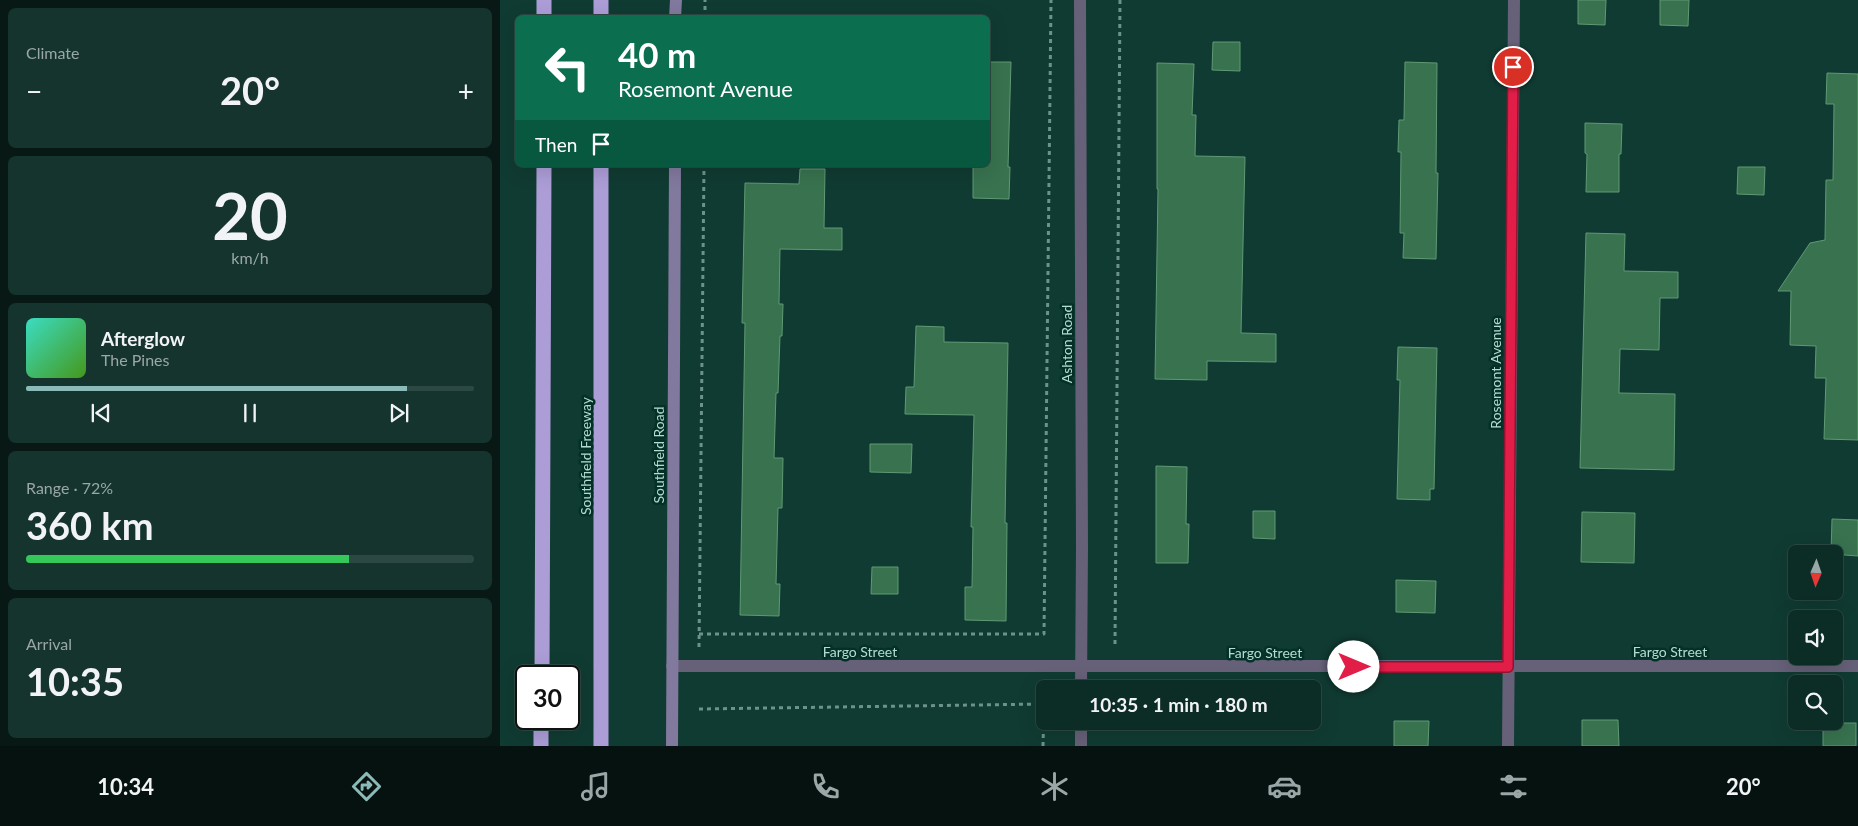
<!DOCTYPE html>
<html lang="en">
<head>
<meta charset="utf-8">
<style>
  body { margin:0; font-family:Lato,sans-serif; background:#15342e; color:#f1f3f6; height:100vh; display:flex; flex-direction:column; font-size:19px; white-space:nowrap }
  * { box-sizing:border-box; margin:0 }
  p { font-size:16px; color:#9aa7a7 }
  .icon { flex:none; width:28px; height:28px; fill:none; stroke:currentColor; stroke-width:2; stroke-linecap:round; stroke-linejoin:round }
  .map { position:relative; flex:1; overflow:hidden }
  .details { display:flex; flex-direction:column; gap:8px; padding:8px; background:#071815; width:500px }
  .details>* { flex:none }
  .banner { position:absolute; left:15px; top:15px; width:475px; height:152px; border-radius:8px; box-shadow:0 5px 20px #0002,0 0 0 1px #2c4843; background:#0b6e4f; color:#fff; overflow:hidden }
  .needle { width:32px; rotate:182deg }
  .buttons { position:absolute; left:1288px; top:545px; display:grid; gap:10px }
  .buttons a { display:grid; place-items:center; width:55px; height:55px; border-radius:8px; background:#0c2c26; box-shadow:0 5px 20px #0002,0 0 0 1px #2c4843; font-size:25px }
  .speed { position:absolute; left:15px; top:665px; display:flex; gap:10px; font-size:25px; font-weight:700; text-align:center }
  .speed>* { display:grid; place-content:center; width:65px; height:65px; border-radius:50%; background:#0c2c26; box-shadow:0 5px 20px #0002,0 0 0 1px #2c4843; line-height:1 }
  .speed .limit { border:2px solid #111; border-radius:8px; background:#fff; color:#111 }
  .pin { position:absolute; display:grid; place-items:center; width:42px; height:42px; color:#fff; margin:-21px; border:2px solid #fff; border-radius:50%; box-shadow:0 1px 5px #0007 }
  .me { position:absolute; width:55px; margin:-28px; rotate:90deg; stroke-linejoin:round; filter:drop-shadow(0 0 4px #0008) }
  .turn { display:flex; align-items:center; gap:18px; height:105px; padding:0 20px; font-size:22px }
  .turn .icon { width:65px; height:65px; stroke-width:2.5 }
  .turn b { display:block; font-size:35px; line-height:42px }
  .then { display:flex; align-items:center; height:48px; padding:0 20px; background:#0003; gap:10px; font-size:19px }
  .big { font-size:38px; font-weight:700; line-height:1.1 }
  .details .card { flex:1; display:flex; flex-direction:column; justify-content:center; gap:8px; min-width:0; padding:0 18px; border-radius:8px; background:#15342e }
  .details .dial { align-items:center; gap:0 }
  .dial b { font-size:65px; line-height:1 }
  .song { display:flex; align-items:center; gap:15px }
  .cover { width:60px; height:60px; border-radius:8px; background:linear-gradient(135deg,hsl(170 70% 55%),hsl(100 70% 35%)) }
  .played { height:5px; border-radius:2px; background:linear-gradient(90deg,#8bbbb9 85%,#2c4843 85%) }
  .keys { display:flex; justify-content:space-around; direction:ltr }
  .heat { display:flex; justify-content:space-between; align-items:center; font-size:28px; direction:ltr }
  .charge { height:8px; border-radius:4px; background:linear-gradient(90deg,#34c759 72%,#2c4843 0) }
  .trip { position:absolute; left:536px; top:680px; width:285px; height:50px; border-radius:8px; background:#0c2c26; box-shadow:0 5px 20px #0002,0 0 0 1px #2c4843; font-weight:700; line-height:50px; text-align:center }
  .tabs { display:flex; height:80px; justify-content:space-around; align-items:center; background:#05120f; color:#9aa7a7 }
  .tabs .icon { width:35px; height:35px }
  .tabs .active { color:#8bbbb9 }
  .tabs b { font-size:22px; color:#f1f3f6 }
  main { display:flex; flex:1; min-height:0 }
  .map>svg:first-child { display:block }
  .building { fill:#38724f; stroke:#5f9a75 }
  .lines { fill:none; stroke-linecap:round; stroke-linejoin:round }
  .path { stroke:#6b9389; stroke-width:3; stroke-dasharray:4 4; stroke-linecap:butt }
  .minor { stroke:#666078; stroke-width:12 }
  .secondary { stroke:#82799e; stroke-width:12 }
  .motorway { stroke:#ac9dd7; stroke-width:15 }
  .route-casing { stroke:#92132f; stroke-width:12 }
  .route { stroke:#e11d48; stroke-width:9 }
  .labels { text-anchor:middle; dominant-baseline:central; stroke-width:5; stroke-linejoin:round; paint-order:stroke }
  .street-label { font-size:14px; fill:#b6dbd0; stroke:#033128 }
</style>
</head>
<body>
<main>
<section class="details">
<div class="card"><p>Climate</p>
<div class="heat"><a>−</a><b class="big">20°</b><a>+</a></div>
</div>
<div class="card dial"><b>20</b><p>km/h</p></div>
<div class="card">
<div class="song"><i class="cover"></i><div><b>Afterglow</b><p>The Pines</p></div></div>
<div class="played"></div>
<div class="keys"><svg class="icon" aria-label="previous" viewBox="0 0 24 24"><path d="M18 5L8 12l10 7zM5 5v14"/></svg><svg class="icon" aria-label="pause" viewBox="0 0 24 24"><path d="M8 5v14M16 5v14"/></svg><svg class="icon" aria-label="next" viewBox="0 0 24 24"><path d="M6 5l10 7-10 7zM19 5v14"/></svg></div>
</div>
<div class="card"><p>Range · 72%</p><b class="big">360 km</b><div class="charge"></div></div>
<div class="card"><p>Arrival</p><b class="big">10:35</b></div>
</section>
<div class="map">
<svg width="1358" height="746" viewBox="0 0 1358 746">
  <rect width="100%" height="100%" fill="#103b32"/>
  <g class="building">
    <path d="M1078,0h28l-1,25 -27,-1z"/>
    <path d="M1160,0h29l-1,26 -28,-1z"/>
    <path d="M713,42h27v29l-28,-1z"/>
    <path d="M488,62h23l-3,105h2l-1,32 -36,-1v-33h15z"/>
    <path d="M905,62l32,1 -1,110h2l-2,86 -33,-1 1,-25h-4l1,-81h-3l1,-32h5z"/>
    <path d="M657,63l37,1 -2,51h4l-1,41 50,1 -4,176 35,1v28l-69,-1v19l-52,-1 3,-190h-1z"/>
    <path d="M1327,73l31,1v366l-34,-1 2,-61h-11l1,-32 -26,-1 1,-54h-13l32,-48 15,-3 1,-60h7l1,-76h-8z"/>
    <path d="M1085,123l37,1 -1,30h-2v38h-33l1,-38 -2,-1z"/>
    <path d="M1238,167h27l-1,28 -27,-1z"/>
    <path d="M300,169h25l-1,59h18v22l-62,-1 -1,55h4l-1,32h-2l-2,57h-2l-2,65h9l-1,50h-4l-2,76h4l-1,32 -39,-1 5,-292h-3l3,-140 54,1z"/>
    <path d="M1086,233l39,1 -1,37 54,1v26h-18l-1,52 -39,-1 -1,44 56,1 -1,76 -94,-2z"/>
    <path d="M416,326l28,1v15l64,1 -3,180h2l-1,98 -41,-1v-33h7l1,-60h-2l3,-112 -69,-1 1,-27h8z"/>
    <path d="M898,347l39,1 -3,141h-4v11l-33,-1 3,-119h-3z"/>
    <path d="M370,444h42l-1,29 -41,-1z"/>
    <path d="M656,466l31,1 -1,57h3l-1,39h-32z"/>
    <path d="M753,511h22v28l-22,-1z"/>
    <path d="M1082,512l53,1 -1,50 -53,-1z"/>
    <path d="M1332,519l26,1v36l-27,-2z"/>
    <path d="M372,567h26v27h-27z"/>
    <path d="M896,580l40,1 -1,32 -39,-1z"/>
    <path d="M1082,720h36l1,26h-37z"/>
    <path d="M894,721h35l-1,25h-34z"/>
    <rect x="1323" y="723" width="33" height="23"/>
  </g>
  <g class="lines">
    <g class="path">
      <path d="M205,18v-18"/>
      <path d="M199,634h345l7,-634"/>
      <path d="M615,644l5,-644"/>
      <path d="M199,647l5,-482"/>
      <path d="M199,709l345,-5 1,-15"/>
      <path d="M543,746l1,-42"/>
    </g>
    <g class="minor">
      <path d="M580,0l2,548 -1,141"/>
      <path d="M172,666h1186"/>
      <path d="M581,746v-25"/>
      <path d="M1008,746l6,-746"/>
    </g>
    <g class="secondary">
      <path d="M175,18l1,-18"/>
      <path d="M172,746l3,-581"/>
    </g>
    <g class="motorway">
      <path d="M44,0v18"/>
      <path d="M101,0v18"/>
      <path d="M42,676l2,-511"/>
      <path d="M41,746v-27"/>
      <path d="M101,746v-581"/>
    </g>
  </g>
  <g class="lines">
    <g class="route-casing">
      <path id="route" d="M854,667h154l5,-600"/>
    </g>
    <use href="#route" class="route"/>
  </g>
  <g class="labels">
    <g class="street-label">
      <text transform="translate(566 344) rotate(-90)">Ashton Road</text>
      <text transform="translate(995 373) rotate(-90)">Rosemont Avenue</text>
      <text transform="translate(158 455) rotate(-90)">Southfield Road</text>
      <text transform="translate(85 456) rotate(-90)">Southfield Freeway</text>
      <text x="360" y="651">Fargo Street</text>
      <text x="1170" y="651">Fargo Street</text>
      <text x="765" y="652">Fargo Street</text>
    </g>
  </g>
</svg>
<div class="buttons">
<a><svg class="needle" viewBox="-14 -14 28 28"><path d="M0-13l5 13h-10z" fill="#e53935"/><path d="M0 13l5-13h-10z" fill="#9aa7a7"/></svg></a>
<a><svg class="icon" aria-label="sound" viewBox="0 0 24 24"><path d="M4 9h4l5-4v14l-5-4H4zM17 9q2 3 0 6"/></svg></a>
<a><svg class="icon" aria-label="search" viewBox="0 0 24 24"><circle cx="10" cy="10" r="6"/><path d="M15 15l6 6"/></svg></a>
</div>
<div class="speed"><div class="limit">30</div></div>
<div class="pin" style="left:1013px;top:67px;background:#d93025"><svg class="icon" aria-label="arrive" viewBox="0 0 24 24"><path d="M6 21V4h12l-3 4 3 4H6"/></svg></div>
<svg class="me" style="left:854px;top:667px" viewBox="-20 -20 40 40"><circle r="19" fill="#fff"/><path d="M0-13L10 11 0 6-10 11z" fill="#e11d48"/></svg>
<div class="trip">10:35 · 1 min · 180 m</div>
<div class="banner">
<div class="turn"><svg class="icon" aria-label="left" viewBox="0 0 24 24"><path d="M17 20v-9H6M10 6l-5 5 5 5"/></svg><div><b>40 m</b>Rosemont Avenue</div></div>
<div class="then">Then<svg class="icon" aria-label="arrive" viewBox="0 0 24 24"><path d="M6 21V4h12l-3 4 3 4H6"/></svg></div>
</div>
</div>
</main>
<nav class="tabs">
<b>10:34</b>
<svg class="icon active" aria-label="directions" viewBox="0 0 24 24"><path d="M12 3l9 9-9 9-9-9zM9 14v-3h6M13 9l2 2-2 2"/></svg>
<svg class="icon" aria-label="music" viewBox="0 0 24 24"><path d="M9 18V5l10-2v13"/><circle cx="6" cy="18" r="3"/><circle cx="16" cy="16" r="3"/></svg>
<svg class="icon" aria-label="phone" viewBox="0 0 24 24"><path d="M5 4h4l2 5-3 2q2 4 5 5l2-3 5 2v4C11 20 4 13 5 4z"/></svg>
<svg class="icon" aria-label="climate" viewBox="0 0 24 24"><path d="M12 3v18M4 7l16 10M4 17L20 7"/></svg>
<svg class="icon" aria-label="car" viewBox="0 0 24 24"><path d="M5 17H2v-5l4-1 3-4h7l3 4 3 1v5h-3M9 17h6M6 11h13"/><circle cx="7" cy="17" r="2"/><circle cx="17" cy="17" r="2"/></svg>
<svg class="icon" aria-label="filters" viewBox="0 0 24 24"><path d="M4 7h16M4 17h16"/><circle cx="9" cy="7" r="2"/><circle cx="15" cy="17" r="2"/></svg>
<b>20°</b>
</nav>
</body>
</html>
